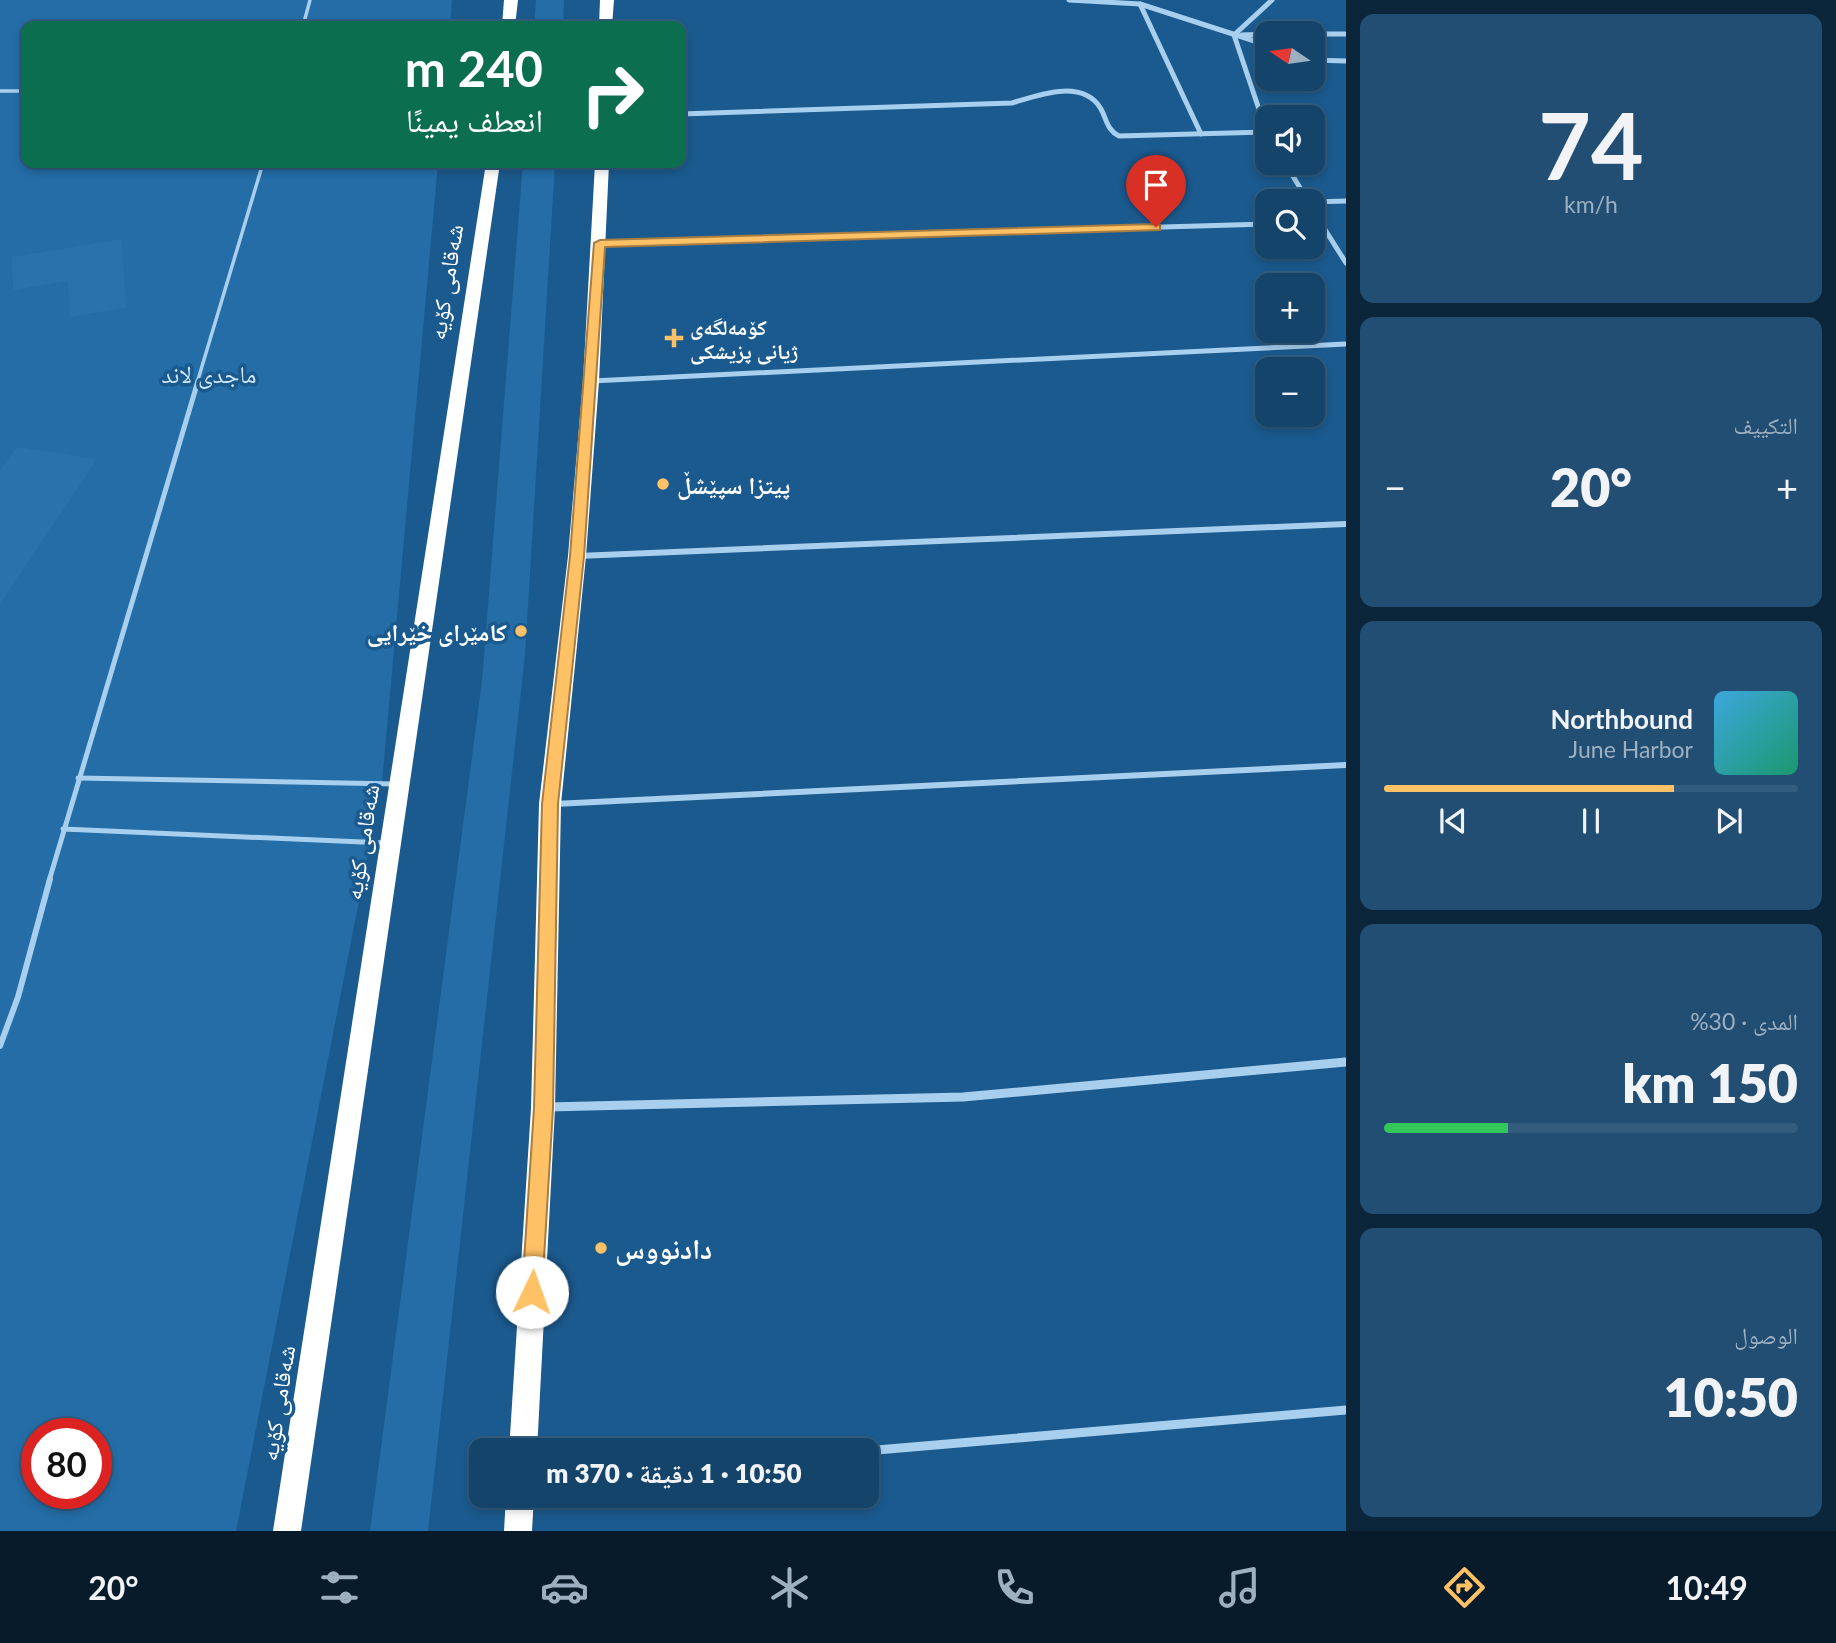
<!DOCTYPE html>
<html lang="ar">
<head>
<meta charset="utf-8">
<style>
  body { margin:0; font-family:Lato,"Noto Naskh Arabic",sans-serif; background:#214e72; color:#f1f3f6; direction:rtl; height:100vh; display:flex; flex-direction:column; font-size:26px; white-space:nowrap }
  * { box-sizing:border-box; margin:0 }
  p { font-size:23px; color:#9db0c1 }
  .icon { flex:none; width:38px; height:38px; fill:none; stroke:currentColor; stroke-width:2; stroke-linecap:round; stroke-linejoin:round }
  .map { position:relative; flex:1; overflow:hidden; direction:ltr }
  .details { display:flex; flex-direction:column; gap:14px; padding:14px; background:#0b253a; width:490px }
  .details>* { flex:none }
  .top-card { position:absolute; left:21px; top:21px; width:665px; height:147px; border-radius:14px; box-shadow:0 4px 10px #0003,0 0 0 2px #335c7e; direction:rtl; background:#0b6e4f; color:#fff; overflow:hidden }
  .needle { width:46px; rotate:283deg }
  .tools { position:absolute; left:1255px; top:21px; display:grid; gap:14px }
  .tools a { display:grid; place-items:center; width:70px; height:70px; border-radius:14px; background:#14446a; box-shadow:0 4px 10px #0003,0 0 0 2px #335c7e; font-size:35px }
  .speed { position:absolute; left:21px; top:1418px; display:flex; gap:14px; font-size:35px; font-weight:700; text-align:center }
  .speed>* { display:grid; place-content:center; width:91px; height:91px; border-radius:50%; background:#14446a; box-shadow:0 4px 10px #0003,0 0 0 2px #335c7e; line-height:1 }
  .speed .limit { border:10px solid #d22; background:#fff; color:#111 }
  .pin { position:absolute; display:grid; place-items:center; width:60px; height:60px; color:#fff; margin:-72px -30px; border-radius:50% 50% 50% 0; rotate:-45deg; box-shadow:0 0 7px #0007 }
  .pin .icon { rotate:45deg }
  .me { position:absolute; width:77px; margin:-38px; rotate:3deg; stroke-linejoin:round; filter:drop-shadow(0 0 5px #0008) }
  .turn { display:flex; align-items:center; gap:24px; height:147px; padding:0 28px; font-size:32px }
  .turn .icon { width:91px; height:91px; stroke-width:2.5 }
  .turn b { display:block; font-size:49px; line-height:60px }
  .big { font-size:52px; font-weight:800; line-height:1.1 }
  .details .widget { flex:1; display:flex; flex-direction:column; justify-content:center; gap:10px; min-width:0; padding:0 24px; border-radius:14px; background:#214e72 }
  .details .dial { align-items:center; gap:0 }
  .dial b { font-size:91px; line-height:1 }
  .song { display:flex; align-items:center; gap:21px }
  .cover { width:84px; height:84px; border-radius:10px; background:linear-gradient(135deg,hsl(200 70% 55%),hsl(160 70% 35%)) }
  .played { height:7px; border-radius:4px; background:linear-gradient(90deg,#ffc165 70%,#335c7e 70%) }
  .keys { display:flex; justify-content:space-around; direction:ltr }
  .heat { display:flex; justify-content:space-between; align-items:center; font-size:38px; direction:ltr }
  .charge { height:10px; border-radius:5px; background:linear-gradient(90deg,#34c759 30%,#335c7e 0) }
  .trip { position:absolute; left:469px; top:1438px; width:410px; height:70px; border-radius:14px; background:#14446a; box-shadow:0 4px 10px #0003,0 0 0 2px #335c7e; font-weight:800; line-height:70px; text-align:center; direction:rtl }
  .tab-bar { display:flex; height:112px; justify-content:space-around; align-items:center; background:#081b2a; color:#9db0c1 }
  .tab-bar .icon { width:49px; height:49px }
  .tab-bar .on { color:#ffc165 }
  .tab-bar b { font-size:32px; color:#f1f3f6 }
  main { display:flex; flex:1; min-height:0 }
  .map>svg:first-child { display:block }
  .green { fill:#246da7; fill-rule:evenodd }
  .building { fill:#2a72ac }
  .lines { fill:none; stroke-linecap:round; stroke-linejoin:round }
  .lane-far2 { stroke:#a8cfee; stroke-width:3.5 }
  .lane-far1 { stroke:#a8cfee; stroke-width:5 }
  .lane { stroke:#a8cfee; stroke-width:6 }
  .street-far2 { stroke:#a8cfee; stroke-width:5 }
  .street-far1 { stroke:#a8cfee; stroke-width:6 }
  .street { stroke:#a8cfee; stroke-width:9 }
  .highway { fill:#fff; fill-rule:evenodd }
  .route { fill:#ffc165; stroke:#a67d42; stroke-width:2 }
  .poi-dot { fill:#ffc165; stroke:#1b5a8e; stroke-width:2.5 }
  .labels { text-anchor:middle; dominant-baseline:central; stroke-width:7; stroke-linejoin:round; paint-order:stroke }
  .far-poi-label { font-size:21px; font-weight:bold; fill:#fff; stroke:#1b5a8e; text-anchor:start }
  .street-label { font-size:24px; fill:#fff; stroke:#1b5a8e }
  .park-label { font-size:24px; fill:#cee7fa; stroke:#1b5a8e }
  .poi-label { font-size:24px; font-weight:bold; fill:#fff; stroke:#1b5a8e; text-anchor:start }
  .near-poi-label { font-size:28px; font-weight:bold; fill:#fff; stroke:#1b5a8e; text-anchor:start }
</style>
</head>
<body>
<main>
<section class="details">
<div class="widget dial"><b>74</b><p>km/h</p></div>
<div class="widget"><p>التكييف</p>
<div class="heat"><a>−</a><b class="big">20°</b><a>+</a></div>
</div>
<div class="widget">
<div class="song"><i class="cover"></i><div><b>Northbound</b><p>June Harbor</p></div></div>
<div class="played"></div>
<div class="keys"><svg class="icon" aria-label="previous" viewBox="0 0 24 24"><path d="M18 5L8 12l10 7zM5 5v14"/></svg><svg class="icon" aria-label="pause" viewBox="0 0 24 24"><path d="M8 5v14M16 5v14"/></svg><svg class="icon" aria-label="next" viewBox="0 0 24 24"><path d="M6 5l10 7-10 7zM19 5v14"/></svg></div>
</div>
<div class="widget"><p>المدى · 30%</p><b class="big">150 km</b><div class="charge"></div></div>
<div class="widget"><p>الوصول</p><b class="big">10:50</b></div>
</section>
<div class="map">
<svg width="1346" height="1531" viewBox="0 0 1346 1531">
  <rect width="100%" height="100%" fill="#1b5a8e"/>
  <g class="green">
    <path d="M0,0h452l-2,26h-424v137h412l-56,620 -146,748h-236zM37,1433h59v60h-59z"/>
    <path d="M536,0h28l-1,26h-29z"/>
    <path d="M523,163h32l-30,492 -97,876h-58l112,-850z"/>
  </g>
  <g class="building">
    <path d="M121,239l6,68 -57,10 -2,-36 -55,9 -1,-33z"/>
    <path d="M17,447l80,12 -97,145v-134z"/>
  </g>
  <g class="lines">
    <g class="lane-far2">
      <path d="M303,26l7,-26"/>
      <path d="M0,91h26"/>
      <path d="M197,383l66,-220"/>
    </g>
    <g class="lane-far1">
      <path d="M78,778l318,6"/>
      <path d="M63,829l322,14"/>
      <path d="M49,881l149,-500"/>
    </g>
    <path class="lane" d="M0,1046l18,-49 32,-118"/>
    <g class="street-far2">
      <path d="M1069,0l71,4 127,41"/>
      <path d="M1140,4l61,130"/>
      <path d="M1312,34h34"/>
      <path d="M1234,35l33,98"/>
      <path d="M1234,35l38,-35"/>
      <path d="M1242,35l25,-1"/>
      <path d="M1312,60l34,1"/>
      <path d="M681,114l331,-11c26,-8 71,-25 89,6 6,11 6,21 18,27l147,-4"/>
      <path d="M1285,163l23,38"/>
      <path d="M1312,202l34,-1"/>
      <path d="M1312,209l34,54"/>
      <path d="M600,243l667,-19"/>
      <path d="M592,381l754,-37"/>
    </g>
    <g class="street-far1">
      <path d="M592,381h3"/>
      <path d="M578,556l768,-32"/>
      <path d="M554,804l792,-39"/>
    </g>
    <g class="street">
      <path d="M548,1107l415,-10 383,-35"/>
      <path d="M865,1451l481,-41"/>
    </g>
    <g class="highway">
      <path d="M504,0h14l-3,26h-13z"/>
      <path d="M600,0h14l-2,26h-13z"/>
      <path d="M486,163h14l-199,1368h-28z"/>
      <path d="M595,163h14l-10,218 -13,175 -25,248 -6,304 -18,343h-28l22,-343 8,-304 29,-248 15,-175z"/>
      <path d="M506,1496h28l-2,35h-28z"/>
    </g>
  </g>
  <path class="route" d="M1156,224l4,1v5l-555,17 -21,309 -26,248 -5,304 -11,184 -3,7 -7,3 -7,-3 -3,-7 12,-184 8,-304 28,-248 24,-313 6,-3z"/>
  <g class="poi-dot">
    <path d="M670.5 327.5h7v7h7v7h-7v7h-7v-7h-7v-7h7z"/>
    <circle cx="663" cy="484" r="7"/>
    <circle cx="521" cy="631" r="7"/>
    <circle cx="601" cy="1248" r="7"/>
  </g>
  <g class="labels">
    <g class="far-poi-label">
      <text x="690" y="326">کۆمەلگەی<tspan x="690" dy="24">ژیانی پزیشکی</tspan></text>
    </g>
    <g class="street-label">
      <text transform="translate(445 282) rotate(-81)">شەقامی کۆیە</text>
      <text transform="translate(361 842) rotate(-81)">شەقامی کۆیە</text>
      <text transform="translate(277 1403) rotate(-81)">شەقامی کۆیە</text>
    </g>
    <g class="park-label">
      <text x="209" y="373">ماجدی لاند</text>
    </g>
    <g class="poi-label">
      <text x="677" y="484">پیتزا سپێشڵ</text>
      <text x="507" y="631" text-anchor="end">كامێرای خێرایی</text>
    </g>
    <g class="near-poi-label">
      <text x="615" y="1248">دادنووس</text>
    </g>
  </g>
</svg>
<div class="tools">
<a><svg class="needle" viewBox="-14 -14 28 28"><path d="M0-13l5 13h-10z" fill="#e53935"/><path d="M0 13l5-13h-10z" fill="#9db0c1"/></svg></a>
<a><svg class="icon" aria-label="sound" viewBox="0 0 24 24"><path d="M4 9h4l5-4v14l-5-4H4zM17 9q2 3 0 6"/></svg></a>
<a><svg class="icon" aria-label="search" viewBox="0 0 24 24"><circle cx="10" cy="10" r="6"/><path d="M15 15l6 6"/></svg></a>
<a>+</a>
<a>−</a>
</div>
<div class="speed"><div class="limit">80</div></div>
<div class="pin" style="left:1156px;top:227px;background:#d93025"><svg class="icon" aria-label="arrive" viewBox="0 0 24 24"><path d="M6 21V4h12l-3 4 3 4H6"/></svg></div>
<svg class="me" style="left:532px;top:1292px" viewBox="-20 -20 40 40"><circle r="19" fill="#fff"/><path d="M0-13L10 11 0 6-10 11z" fill="#ffc165"/></svg>
<div class="trip">10:50 · 1 دقيقة · 370 m</div>
<div class="top-card">
<div class="turn"><svg class="icon" aria-label="right" viewBox="0 0 24 24"><path d="M7 20v-9h11M14 6l5 5-5 5"/></svg><div><b>240 m</b>انعطف يمينًا</div></div>
</div>
</div>
</main>
<nav class="tab-bar">
<b>10:49</b>
<svg class="icon on" aria-label="directions" viewBox="0 0 24 24"><path d="M12 3l9 9-9 9-9-9zM9 14v-3h6M13 9l2 2-2 2"/></svg>
<svg class="icon" aria-label="music" viewBox="0 0 24 24"><path d="M9 18V5l10-2v13"/><circle cx="6" cy="18" r="3"/><circle cx="16" cy="16" r="3"/></svg>
<svg class="icon" aria-label="phone" viewBox="0 0 24 24"><path d="M5 4h4l2 5-3 2q2 4 5 5l2-3 5 2v4C11 20 4 13 5 4z"/></svg>
<svg class="icon" aria-label="climate" viewBox="0 0 24 24"><path d="M12 3v18M4 7l16 10M4 17L20 7"/></svg>
<svg class="icon" aria-label="car" viewBox="0 0 24 24"><path d="M5 17H2v-5l4-1 3-4h7l3 4 3 1v5h-3M9 17h6M6 11h13"/><circle cx="7" cy="17" r="2"/><circle cx="17" cy="17" r="2"/></svg>
<svg class="icon" aria-label="filters" viewBox="0 0 24 24"><path d="M4 7h16M4 17h16"/><circle cx="9" cy="7" r="2"/><circle cx="15" cy="17" r="2"/></svg>
<b>20°</b>
</nav>
</body>
</html>
